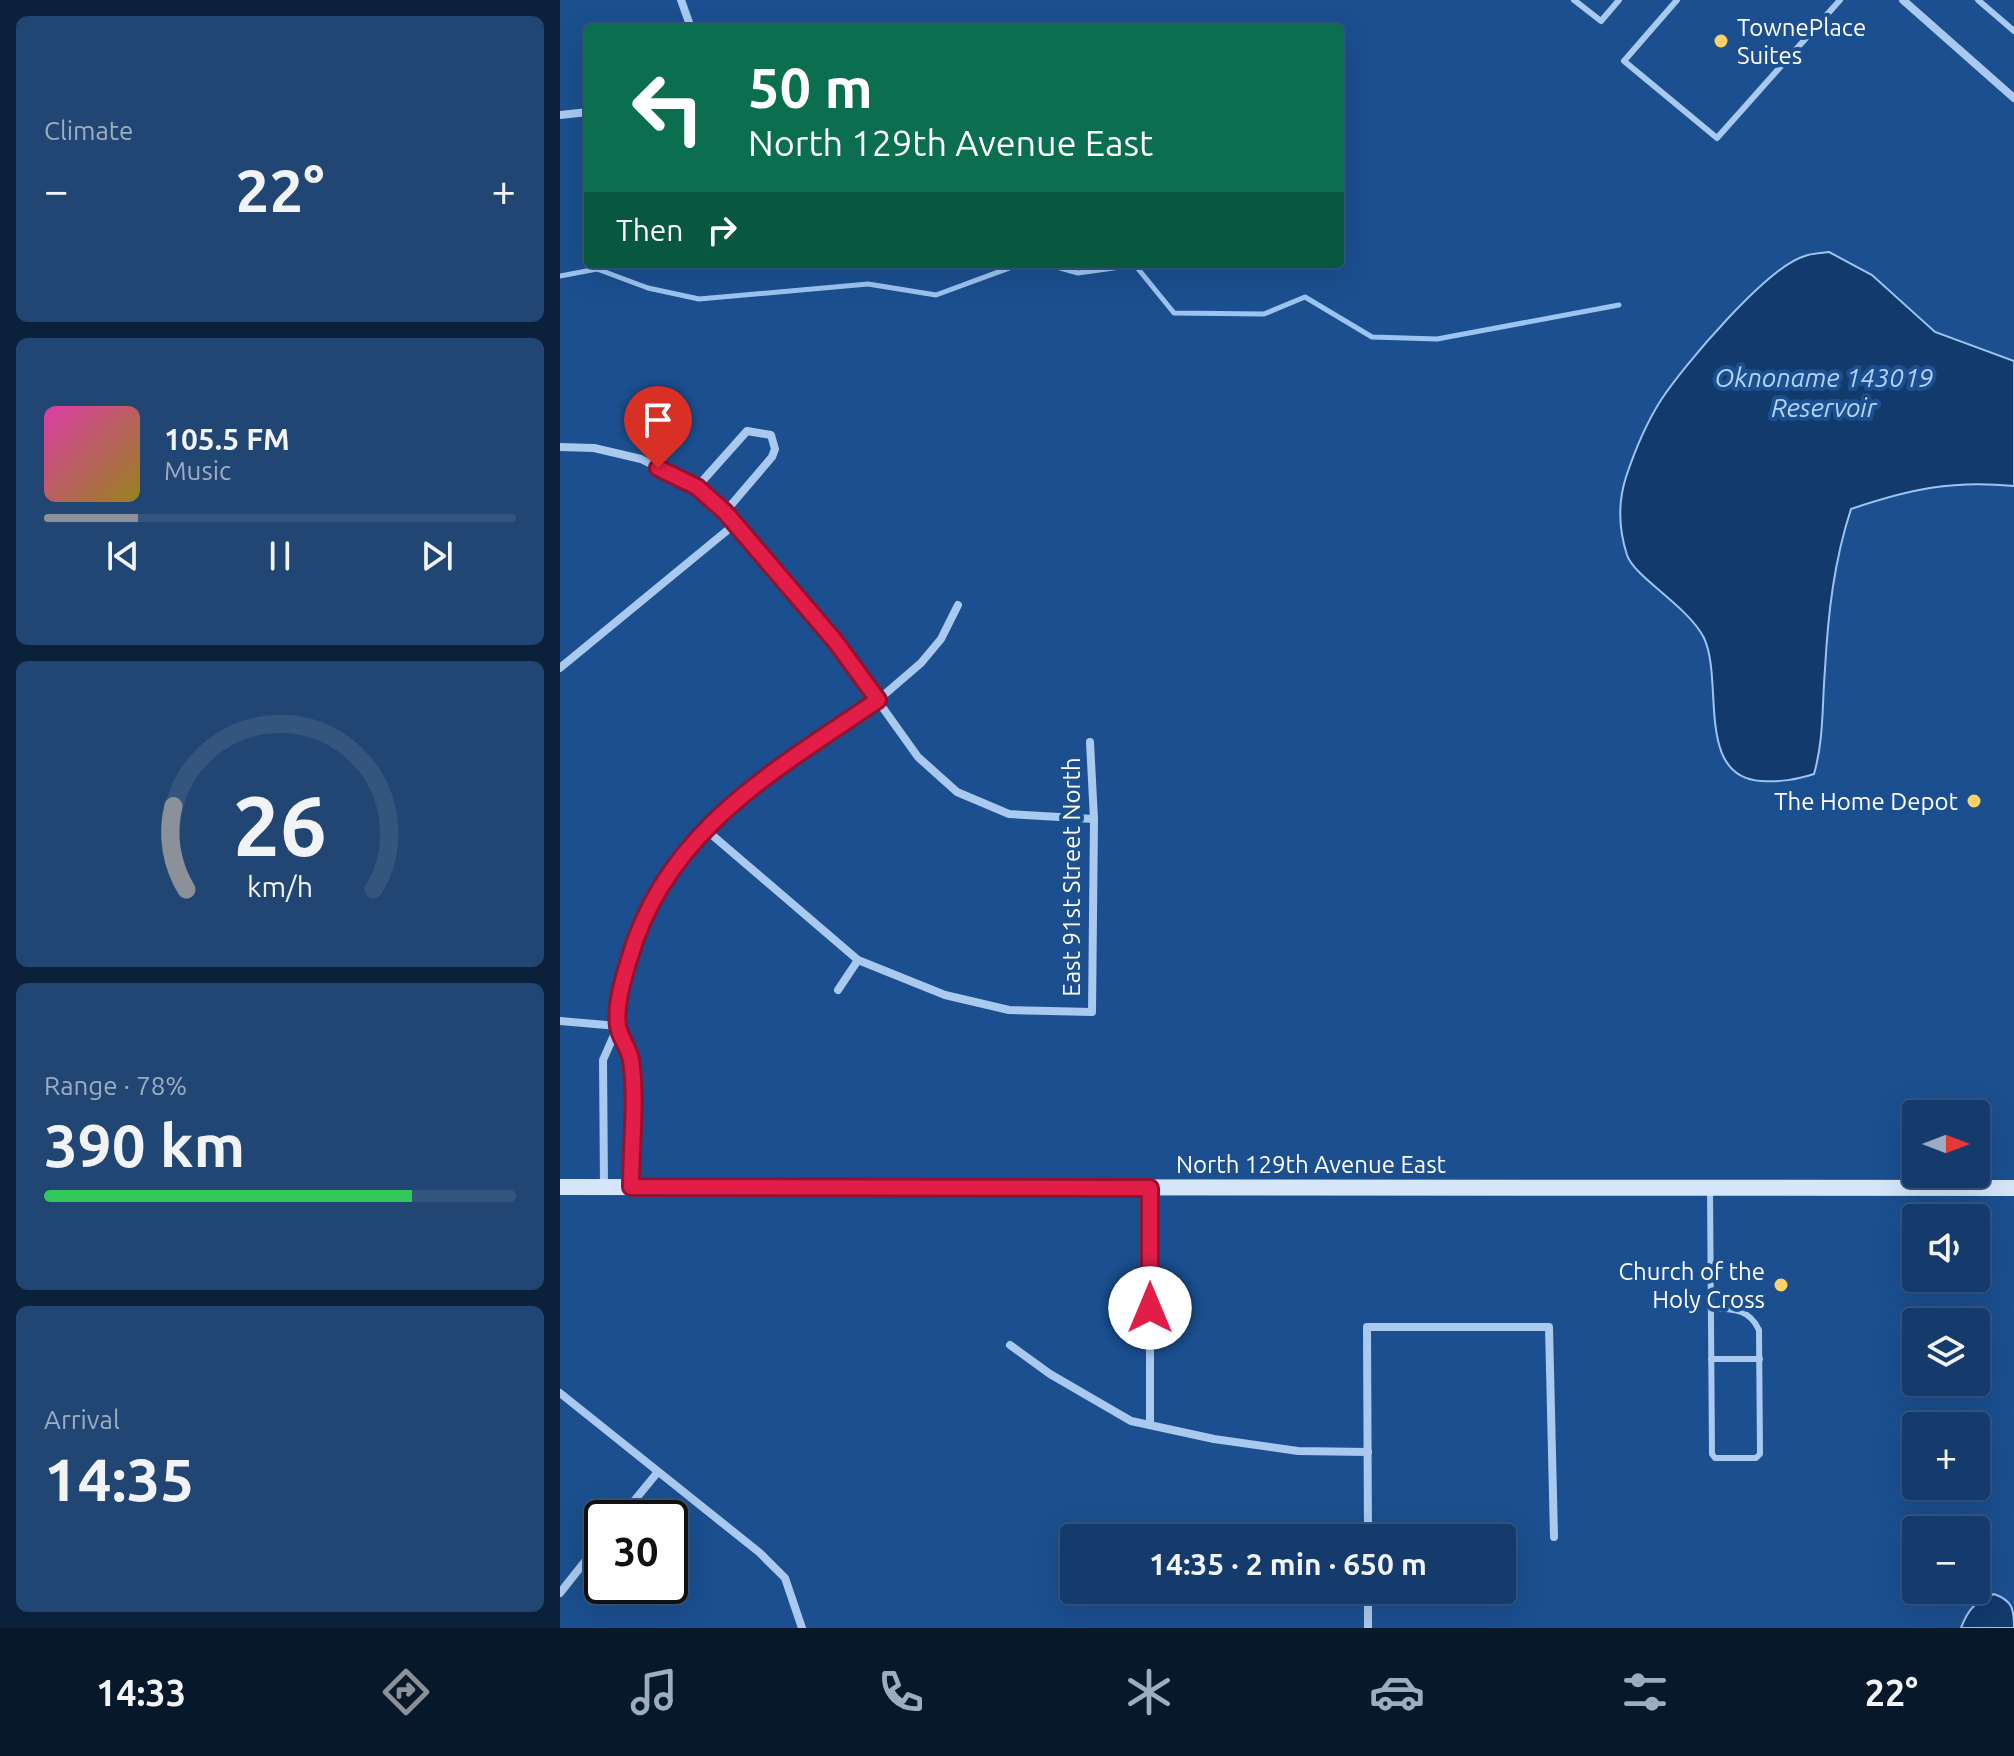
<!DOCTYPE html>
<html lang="en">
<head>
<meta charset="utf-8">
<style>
  body { margin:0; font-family:Ubuntu,sans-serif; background:#214673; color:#f1f3f6; height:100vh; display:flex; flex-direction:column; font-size:30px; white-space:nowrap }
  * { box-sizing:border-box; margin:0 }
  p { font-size:26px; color:#9dadc1 }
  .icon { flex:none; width:44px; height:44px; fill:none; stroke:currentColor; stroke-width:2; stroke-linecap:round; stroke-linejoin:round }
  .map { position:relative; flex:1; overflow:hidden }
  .sheet { display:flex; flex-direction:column; gap:16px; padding:16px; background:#0b203b; width:560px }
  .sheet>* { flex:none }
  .banner { position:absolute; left:24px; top:24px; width:760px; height:244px; border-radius:8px; box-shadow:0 8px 32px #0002,0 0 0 2px #33557e; background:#0b6e4f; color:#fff; overflow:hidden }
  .needle { width:52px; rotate:90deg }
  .controls { position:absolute; left:1342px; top:1100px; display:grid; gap:16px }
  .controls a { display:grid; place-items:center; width:88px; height:88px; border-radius:8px; background:#143b6b; box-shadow:0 8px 32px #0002,0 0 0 2px #33557e; font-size:40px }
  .speed { position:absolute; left:24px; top:1500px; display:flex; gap:16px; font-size:40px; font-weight:700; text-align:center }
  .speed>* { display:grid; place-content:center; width:104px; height:104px; border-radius:50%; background:#143b6b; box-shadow:0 8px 32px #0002,0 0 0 2px #33557e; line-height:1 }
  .speed .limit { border:4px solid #111; border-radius:12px; background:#fff; color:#111 }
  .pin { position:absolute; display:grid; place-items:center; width:68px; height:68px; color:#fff; margin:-82px -34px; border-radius:50% 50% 50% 0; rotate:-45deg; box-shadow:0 0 8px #0007 }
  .pin .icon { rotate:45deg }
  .me { position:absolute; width:88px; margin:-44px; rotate:0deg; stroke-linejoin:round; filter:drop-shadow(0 0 6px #0008) }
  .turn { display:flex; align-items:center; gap:28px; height:168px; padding:0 32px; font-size:36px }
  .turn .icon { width:104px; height:104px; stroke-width:2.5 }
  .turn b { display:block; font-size:56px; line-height:68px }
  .then { display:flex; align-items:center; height:76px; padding:0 32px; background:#0003; gap:16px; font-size:30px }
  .big { font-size:60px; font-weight:600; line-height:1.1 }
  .sheet .card { flex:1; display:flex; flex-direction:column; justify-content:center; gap:12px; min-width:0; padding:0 28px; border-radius:12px; background:#214673 }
  .sheet .dial { align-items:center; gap:0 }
  .dial svg { height:208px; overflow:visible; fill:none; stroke:#33557e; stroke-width:7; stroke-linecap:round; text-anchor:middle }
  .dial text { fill:#f1f3f6; stroke:none }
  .song { display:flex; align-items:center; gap:24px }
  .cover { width:96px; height:96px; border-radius:12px; background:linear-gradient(135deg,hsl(320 70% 55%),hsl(50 70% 35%)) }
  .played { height:8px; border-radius:4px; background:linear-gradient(90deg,#8c9099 20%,#33557e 20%) }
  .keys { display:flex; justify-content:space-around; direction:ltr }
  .heat { display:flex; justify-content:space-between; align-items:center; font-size:44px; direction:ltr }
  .charge { height:12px; border-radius:6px; background:linear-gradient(90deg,#34c759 78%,#33557e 0) }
  .trip { position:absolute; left:500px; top:1524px; width:456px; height:80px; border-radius:8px; background:#143b6b; box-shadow:0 8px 32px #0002,0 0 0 2px #33557e; font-weight:600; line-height:80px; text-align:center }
  .dock { display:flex; height:128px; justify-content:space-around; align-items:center; background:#08182b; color:#9dadc1 }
  .dock .icon { width:56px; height:56px }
  .dock .on { color:#8c9099 }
  .dock b { font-size:36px; color:#f1f3f6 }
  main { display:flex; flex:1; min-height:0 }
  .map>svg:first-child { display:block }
  .water { fill:#123a6d; stroke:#9cc4f0; stroke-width:2 }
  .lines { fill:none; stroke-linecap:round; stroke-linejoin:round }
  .stream { stroke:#9cc4f0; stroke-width:5 }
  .lane { stroke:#a9c9ee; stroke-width:6 }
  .street { stroke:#a9c9ee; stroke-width:8 }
  .secondary { stroke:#d6e6fa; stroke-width:16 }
  .route-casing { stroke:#92132f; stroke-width:20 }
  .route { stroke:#e11d48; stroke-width:14 }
  .poi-dot { fill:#ffd166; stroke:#1b4f8f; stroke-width:3 }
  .labels { text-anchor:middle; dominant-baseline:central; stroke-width:8; stroke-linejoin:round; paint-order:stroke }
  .poi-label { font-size:24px; fill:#fff; stroke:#1b4f8f; text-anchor:end }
  .street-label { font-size:24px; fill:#fff; stroke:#1b4f8f }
  .water-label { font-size:26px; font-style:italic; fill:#b5d3f5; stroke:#1b4f8f }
</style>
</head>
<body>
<main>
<section class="sheet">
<div class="card"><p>Climate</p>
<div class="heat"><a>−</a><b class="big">22°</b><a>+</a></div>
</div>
<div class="card">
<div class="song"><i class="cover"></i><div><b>105.5 FM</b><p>Music</p></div></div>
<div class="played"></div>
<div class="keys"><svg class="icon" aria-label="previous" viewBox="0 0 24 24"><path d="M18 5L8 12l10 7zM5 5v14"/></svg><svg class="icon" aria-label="pause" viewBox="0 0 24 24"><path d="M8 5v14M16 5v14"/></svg><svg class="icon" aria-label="next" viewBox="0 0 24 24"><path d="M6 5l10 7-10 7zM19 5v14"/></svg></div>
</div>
<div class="card dial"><svg viewBox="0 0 100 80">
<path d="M14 69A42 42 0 1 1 86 69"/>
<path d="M14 69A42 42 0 0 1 9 37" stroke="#8c9099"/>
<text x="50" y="56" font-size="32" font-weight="700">26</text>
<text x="50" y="72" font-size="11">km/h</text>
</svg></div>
<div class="card"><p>Range · 78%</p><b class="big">390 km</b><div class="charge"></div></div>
<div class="card"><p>Arrival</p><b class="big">14:35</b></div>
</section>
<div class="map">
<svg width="1454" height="1628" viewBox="0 0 1454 1628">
  <rect width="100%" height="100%" fill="#1b4f8f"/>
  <g class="water">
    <path d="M1269,252l43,23 63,57 79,29v125c-62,-6 -104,3 -163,23 -17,52 -23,105 -26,160 -3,36 -1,70 -11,105 -19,6 -33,8 -53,7 -66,-4 -37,-100 -57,-143 -15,-31 -70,-61 -77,-83 -8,-25 -9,-53 -1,-78 8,-24 21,-55 35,-77 22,-34 107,-134 144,-144 7,-3 16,-3 24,-4z"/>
    <path d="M1434,1594c19,7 20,15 20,34h-53c7,-19 15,-27 33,-34z"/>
  </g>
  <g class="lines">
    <g class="stream">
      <path d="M486,264l32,9 57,-8 39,48 90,1 41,-17 67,40 65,2 182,-34"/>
      <path d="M0,276l37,-7 51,19 51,11 169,-15 68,11 84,-31"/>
    </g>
    <g class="lane">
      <path d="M1014,0l27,21 18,-21"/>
      <path d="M1117,0l-53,61 93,77 123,-138"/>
      <path d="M1418,0l36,31"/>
      <path d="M1150,1188l2,266 3,4h41l4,-4 -1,-124c-10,-22 -27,-21 -49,-22"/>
      <path d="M1151,1359h49"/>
    </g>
    <g class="street">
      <path d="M121,0l10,28"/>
      <path d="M1343,0l111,98"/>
      <path d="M0,115l28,-3"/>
      <path d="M0,447l34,1 47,11 56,28 28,25 110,129 83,116 39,35 52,22 85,5"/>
      <path d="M137,487l50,-56 24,4 4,14 -3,8 -47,55"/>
      <path d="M0,668l175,-144"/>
      <path d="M145,829l153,131 87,35 64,15 83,2 2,-193 -4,-77"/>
      <path d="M278,990l20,-30"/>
      <path d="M0,1021l58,5"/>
      <path d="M58,1026l13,32v129"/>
      <path d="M44,1187l-1,-127 15,-34 3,-36 15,-54 19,-46 21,-29 54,-55 58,-45 90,-61 43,-37 20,-24 17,-34"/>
      <path d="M590,1188v236"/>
      <path d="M450,1345l40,29 81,47 83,18 84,12 70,1"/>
      <path d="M0,1393l200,160 25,25 17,50"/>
      <path d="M60,1518l37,-45"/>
      <path d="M808,1538l-1,-211h182l5,210"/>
      <path d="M808,1590v38"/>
      <path d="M0,1593l42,-53"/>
    </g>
    <path class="secondary" d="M0,1187l1454,1"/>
  </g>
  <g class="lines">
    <g class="route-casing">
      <path id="route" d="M98,468l39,19 28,25 110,129 43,59c-104,71 -213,131 -249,260 -6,20 -14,45 -11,66 2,12 11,22 13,34 6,40 0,86 0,127l519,1v120"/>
    </g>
    <use href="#route" class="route"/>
  </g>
  <g class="poi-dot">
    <circle cx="1161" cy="41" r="8"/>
    <circle cx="1414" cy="801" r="8"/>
    <circle cx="1221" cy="1285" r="8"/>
  </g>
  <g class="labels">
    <g class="poi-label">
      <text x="1177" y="27" text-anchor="start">TownePlace<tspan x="1177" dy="28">Suites</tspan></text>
      <text x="1398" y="801">The Home Depot</text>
      <text x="1205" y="1271">Church of the<tspan x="1205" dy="28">Holy Cross</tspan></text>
    </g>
    <g class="street-label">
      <text transform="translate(511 877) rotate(-90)">East 91st Street North</text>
      <text x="751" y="1164">North 129th Avenue East</text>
    </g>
    <g class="water-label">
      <text x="1264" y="377">Oknoname 143019<tspan x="1264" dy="30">Reservoir</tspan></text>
    </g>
  </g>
</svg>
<div class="controls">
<a><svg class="needle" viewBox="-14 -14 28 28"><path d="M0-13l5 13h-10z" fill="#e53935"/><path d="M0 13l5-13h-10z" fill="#9dadc1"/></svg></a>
<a><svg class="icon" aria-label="sound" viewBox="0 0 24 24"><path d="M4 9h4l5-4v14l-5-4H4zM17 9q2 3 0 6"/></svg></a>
<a><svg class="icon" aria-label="layers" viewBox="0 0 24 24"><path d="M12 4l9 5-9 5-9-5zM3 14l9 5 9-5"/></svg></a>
<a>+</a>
<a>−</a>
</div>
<div class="speed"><div class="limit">30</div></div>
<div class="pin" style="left:98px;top:468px;background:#d93025"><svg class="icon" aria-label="arrive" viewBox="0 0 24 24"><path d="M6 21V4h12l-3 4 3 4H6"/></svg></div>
<svg class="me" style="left:590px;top:1308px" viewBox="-20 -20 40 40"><circle r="19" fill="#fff"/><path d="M0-13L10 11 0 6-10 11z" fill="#e11d48"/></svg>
<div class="trip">14:35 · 2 min · 650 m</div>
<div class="banner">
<div class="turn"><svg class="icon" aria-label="left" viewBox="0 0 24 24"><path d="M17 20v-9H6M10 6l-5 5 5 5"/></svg><div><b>50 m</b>North 129th Avenue East</div></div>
<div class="then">Then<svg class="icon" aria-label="right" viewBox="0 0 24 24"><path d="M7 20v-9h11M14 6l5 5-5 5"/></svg></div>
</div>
</div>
</main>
<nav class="dock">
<b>14:33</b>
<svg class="icon on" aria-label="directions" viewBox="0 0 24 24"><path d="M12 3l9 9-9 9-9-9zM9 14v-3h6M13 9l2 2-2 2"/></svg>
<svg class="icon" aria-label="music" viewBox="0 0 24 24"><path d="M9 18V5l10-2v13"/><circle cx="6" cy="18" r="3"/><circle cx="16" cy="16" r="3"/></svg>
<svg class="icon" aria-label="phone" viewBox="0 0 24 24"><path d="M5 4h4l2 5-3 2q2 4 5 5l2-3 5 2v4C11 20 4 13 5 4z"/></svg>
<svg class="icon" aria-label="climate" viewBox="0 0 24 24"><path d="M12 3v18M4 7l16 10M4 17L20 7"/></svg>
<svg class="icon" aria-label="car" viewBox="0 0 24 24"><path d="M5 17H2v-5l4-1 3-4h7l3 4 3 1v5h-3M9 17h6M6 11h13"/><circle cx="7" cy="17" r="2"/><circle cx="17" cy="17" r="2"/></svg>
<svg class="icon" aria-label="filters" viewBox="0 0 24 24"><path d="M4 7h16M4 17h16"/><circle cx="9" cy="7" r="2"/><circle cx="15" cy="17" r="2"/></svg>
<b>22°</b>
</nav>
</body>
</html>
